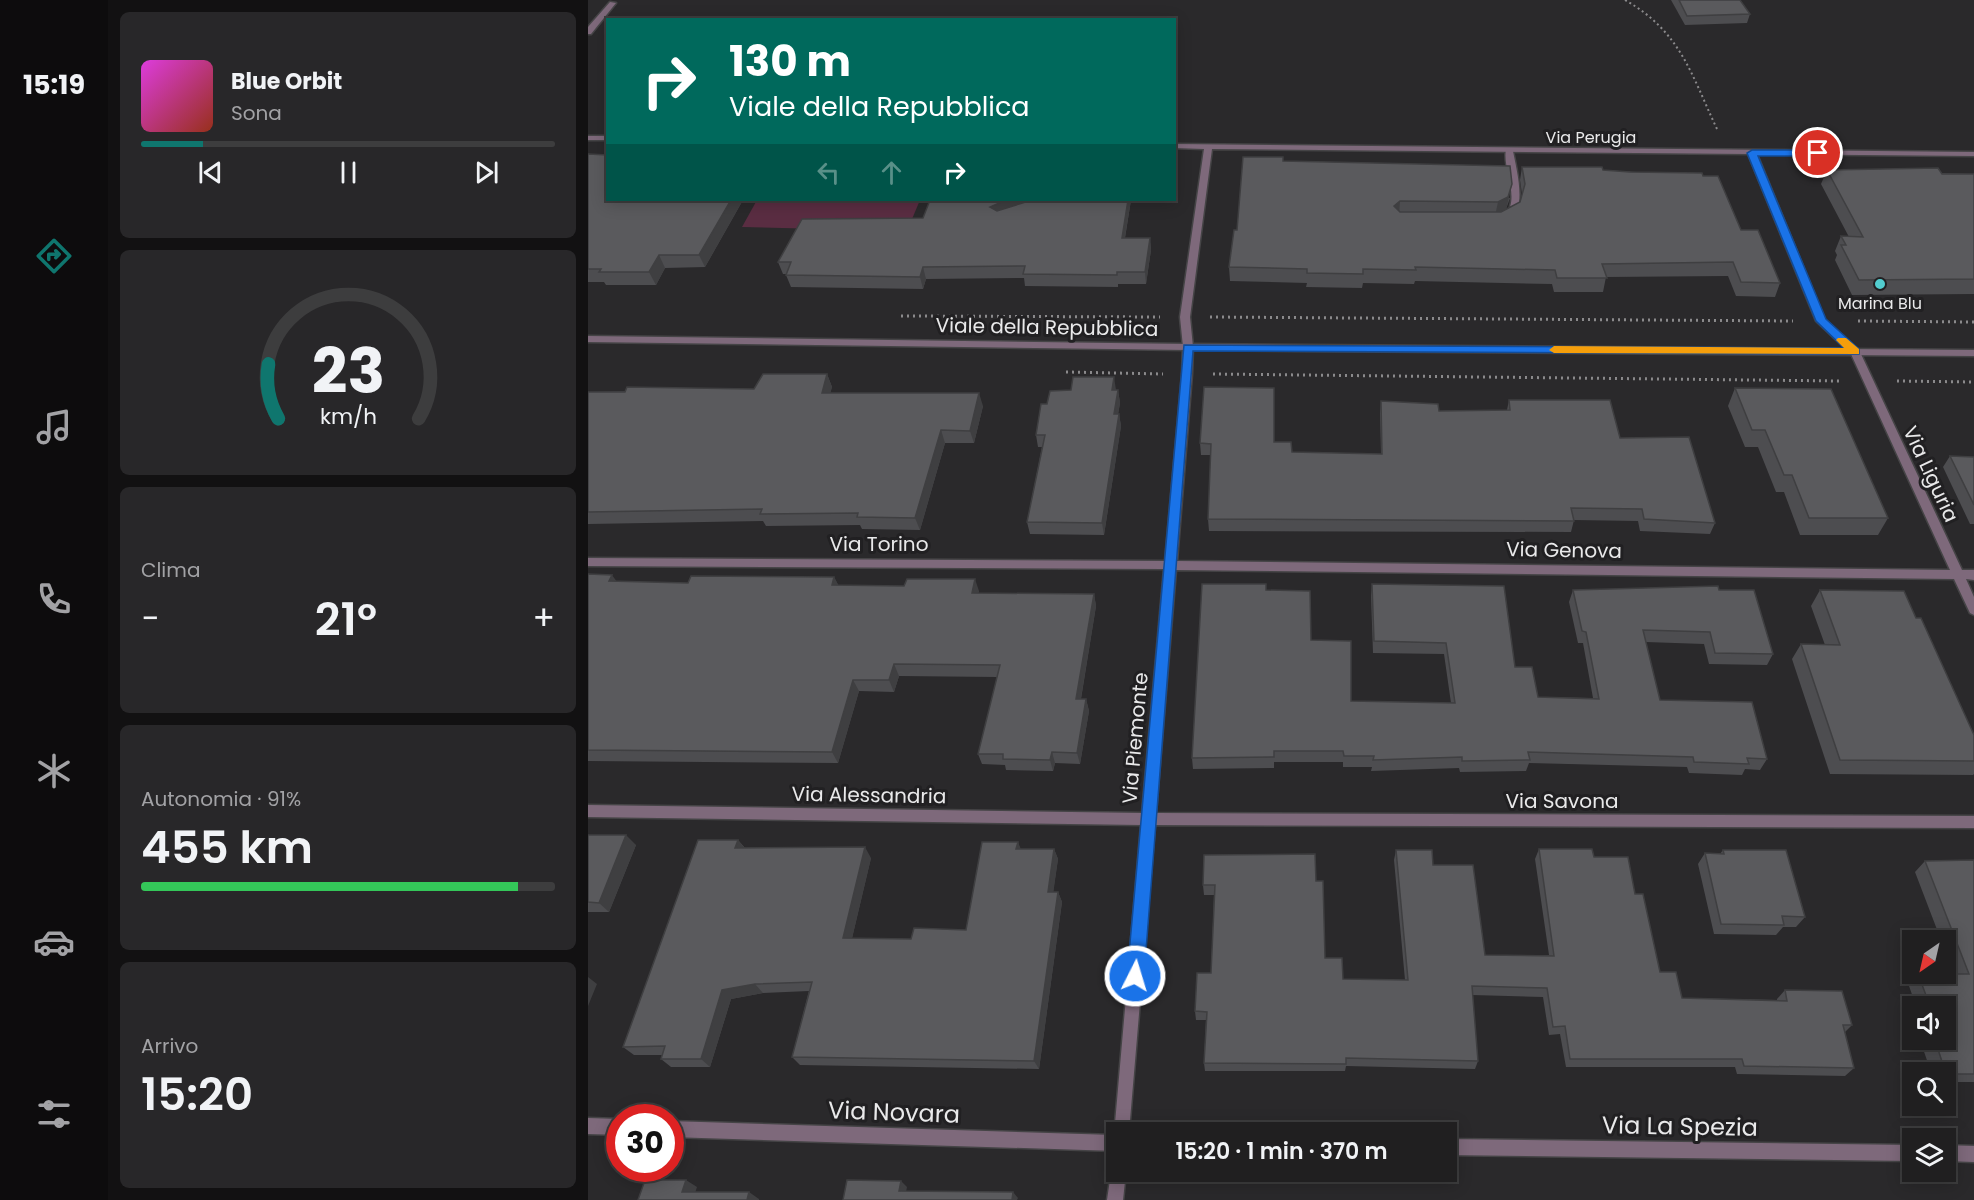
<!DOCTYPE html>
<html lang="it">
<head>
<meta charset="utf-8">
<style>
  body { margin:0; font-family:Poppins,sans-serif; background:#282729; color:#f1f3f6; height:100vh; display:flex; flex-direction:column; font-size:22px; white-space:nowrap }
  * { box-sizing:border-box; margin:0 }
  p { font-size:20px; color:#a2a2a5 }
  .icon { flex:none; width:33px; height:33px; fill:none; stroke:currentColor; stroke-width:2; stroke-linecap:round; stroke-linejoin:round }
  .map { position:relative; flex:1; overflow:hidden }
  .sheet { display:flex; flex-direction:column; gap:12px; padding:12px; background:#121112; width:480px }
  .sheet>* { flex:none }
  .hud { position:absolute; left:18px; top:18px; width:570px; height:183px; border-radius:0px; box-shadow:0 3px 15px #0003,0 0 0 2px #3d3d3e; background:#00695c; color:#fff; overflow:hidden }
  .needle { width:39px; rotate:214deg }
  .tools { position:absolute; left:1314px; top:930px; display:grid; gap:12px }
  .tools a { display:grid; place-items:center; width:54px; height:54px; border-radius:0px; background:#201f20; box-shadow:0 3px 15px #0003,0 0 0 2px #3d3d3e; font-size:30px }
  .speed { position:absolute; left:18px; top:1104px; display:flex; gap:12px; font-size:30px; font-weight:700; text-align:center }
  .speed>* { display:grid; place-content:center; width:78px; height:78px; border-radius:50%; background:#201f20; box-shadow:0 3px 15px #0003,0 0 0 2px #3d3d3e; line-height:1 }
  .speed .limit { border:9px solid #d22; background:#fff; color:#111 }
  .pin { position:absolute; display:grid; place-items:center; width:51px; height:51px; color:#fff; margin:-26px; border:3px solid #fff; border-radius:50%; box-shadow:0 2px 6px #0007 }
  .me { position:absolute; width:66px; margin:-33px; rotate:5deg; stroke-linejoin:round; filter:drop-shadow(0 0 4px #0008) }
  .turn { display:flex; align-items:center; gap:21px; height:126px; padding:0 24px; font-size:27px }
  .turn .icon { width:78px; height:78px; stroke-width:2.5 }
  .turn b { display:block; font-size:42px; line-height:51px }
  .lanes { display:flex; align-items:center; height:57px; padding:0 24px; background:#0003; justify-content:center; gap:30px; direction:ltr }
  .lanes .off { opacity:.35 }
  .big { font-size:45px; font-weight:600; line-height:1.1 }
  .sheet .tile { flex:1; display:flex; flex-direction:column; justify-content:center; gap:9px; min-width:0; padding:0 21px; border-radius:9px; background:#282729 }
  .sheet .dial { align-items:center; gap:0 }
  .dial svg { height:156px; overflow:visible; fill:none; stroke:#3d3d3e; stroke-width:7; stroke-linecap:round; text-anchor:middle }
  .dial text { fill:#f1f3f6; stroke:none }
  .song { display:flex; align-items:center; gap:18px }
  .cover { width:72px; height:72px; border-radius:9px; background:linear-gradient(135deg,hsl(300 70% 55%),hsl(10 70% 35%)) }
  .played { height:6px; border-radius:3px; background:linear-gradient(90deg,#0f766e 15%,#3d3d3e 15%) }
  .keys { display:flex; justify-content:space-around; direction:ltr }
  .heat { display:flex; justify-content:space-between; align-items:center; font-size:33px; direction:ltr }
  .charge { height:9px; border-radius:4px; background:linear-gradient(90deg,#34c759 91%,#3d3d3e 0) }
  .trip { position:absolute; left:518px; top:1122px; width:351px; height:60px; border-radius:0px; background:#201f20; box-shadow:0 3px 15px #0003,0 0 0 2px #3d3d3e; font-weight:600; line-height:60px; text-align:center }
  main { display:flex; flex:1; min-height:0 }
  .menu { display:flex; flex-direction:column; width:108px; justify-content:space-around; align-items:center; background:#0d0c0d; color:#a2a2a5 }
  .menu .icon { width:42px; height:42px }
  .menu .selected { color:#0f766e }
  .menu b { font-size:27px; color:#f1f3f6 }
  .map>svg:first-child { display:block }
  .green { fill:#5a2d42 }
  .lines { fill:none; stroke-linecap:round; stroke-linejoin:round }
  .service-casing { stroke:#454446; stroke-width:3 }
  .minor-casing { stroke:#454446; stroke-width:3 }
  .tertiary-casing { stroke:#454446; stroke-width:3 }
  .path-far1 { stroke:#8b8a8c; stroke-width:2; stroke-dasharray:2 3; stroke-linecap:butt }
  .path { stroke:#8b8a8c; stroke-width:3; stroke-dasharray:2 4; stroke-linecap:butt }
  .service { fill:#7e697b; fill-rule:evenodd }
  .minor { fill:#7e697b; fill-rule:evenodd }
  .tertiary { fill:#7e697b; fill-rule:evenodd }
  .wall { fill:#4d4d50 }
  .shaded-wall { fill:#3f3f41 }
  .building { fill:#5a5a5d; stroke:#3f3f41; stroke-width:1.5 }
  .route { fill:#1a73e8; stroke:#114b97; stroke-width:1.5 }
  .slow { fill:#f59e0b }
  .poi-dot { fill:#52cdcf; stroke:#212022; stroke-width:2 }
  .labels { text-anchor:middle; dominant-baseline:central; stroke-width:6; stroke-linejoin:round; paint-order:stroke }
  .far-street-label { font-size:16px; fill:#e9e9ea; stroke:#212022 }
  .far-poi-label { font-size:16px; fill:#e9e9ea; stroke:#212022 }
  .street-label { font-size:20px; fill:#e9e9ea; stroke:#212022 }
  .near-street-label { font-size:24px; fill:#e9e9ea; stroke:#212022 }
</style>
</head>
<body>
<main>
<nav class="menu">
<b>15:19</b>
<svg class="icon selected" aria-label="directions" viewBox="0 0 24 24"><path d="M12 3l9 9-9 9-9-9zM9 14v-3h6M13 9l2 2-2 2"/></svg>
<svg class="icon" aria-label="music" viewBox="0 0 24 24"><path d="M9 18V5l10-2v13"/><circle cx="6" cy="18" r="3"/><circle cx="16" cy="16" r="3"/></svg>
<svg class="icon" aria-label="phone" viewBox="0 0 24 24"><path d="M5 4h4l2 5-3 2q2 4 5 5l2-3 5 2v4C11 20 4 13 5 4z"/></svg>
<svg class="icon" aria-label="climate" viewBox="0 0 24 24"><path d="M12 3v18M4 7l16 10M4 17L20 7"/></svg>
<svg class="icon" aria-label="car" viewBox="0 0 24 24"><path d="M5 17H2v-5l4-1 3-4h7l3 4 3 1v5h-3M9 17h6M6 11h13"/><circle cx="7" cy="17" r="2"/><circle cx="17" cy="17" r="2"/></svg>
<svg class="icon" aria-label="filters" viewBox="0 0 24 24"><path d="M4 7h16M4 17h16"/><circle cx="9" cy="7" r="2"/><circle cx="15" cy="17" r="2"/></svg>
</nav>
<section class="sheet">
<div class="tile">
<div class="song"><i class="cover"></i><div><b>Blue Orbit</b><p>Sona</p></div></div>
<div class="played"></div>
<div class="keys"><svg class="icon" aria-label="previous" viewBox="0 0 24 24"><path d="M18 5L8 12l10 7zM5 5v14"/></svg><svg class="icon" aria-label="pause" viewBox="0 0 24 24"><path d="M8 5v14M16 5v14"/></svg><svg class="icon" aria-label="next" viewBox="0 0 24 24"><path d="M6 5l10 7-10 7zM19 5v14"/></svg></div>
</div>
<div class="tile dial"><svg viewBox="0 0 100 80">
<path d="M14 69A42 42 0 1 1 86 69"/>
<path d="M14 69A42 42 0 0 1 9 41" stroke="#0f766e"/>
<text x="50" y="56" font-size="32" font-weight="700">23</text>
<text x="50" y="72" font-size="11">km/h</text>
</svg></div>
<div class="tile"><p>Clima</p>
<div class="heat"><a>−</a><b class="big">21°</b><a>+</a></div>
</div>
<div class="tile"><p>Autonomia · 91%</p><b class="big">455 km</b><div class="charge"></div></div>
<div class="tile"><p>Arrivo</p><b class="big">15:20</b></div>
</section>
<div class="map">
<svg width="1386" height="1200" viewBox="0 0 1386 1200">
  <rect width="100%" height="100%" fill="#2a292b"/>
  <path class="green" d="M169,200h163l-13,31 -165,-4z"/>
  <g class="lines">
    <g class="service-casing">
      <g id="service">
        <path d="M22,2l6,1 -25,31h-3v-7z"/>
        <path d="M918,149l7,2c3,17 15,59 -4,68l-4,-3c16,-19 -3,-46 1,-67z"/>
      </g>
    </g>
    <g class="minor-casing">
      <g id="minor">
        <rect x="0" y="136" width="20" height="4"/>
        <path d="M586,144l800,8v4l-217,-2 68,166 35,32 102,218h12v10l-8,-1 8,18v18l-4,-2 -16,-34 -778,-9 -20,243 818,3v12l-819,-3 -26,307h-13v19l-446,-14v-16l444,14 27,-310 -553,-8v-12l554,8 22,-244 -576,-3v-8l577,3 17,-187 1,-27 -3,-30 24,-168 -30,-1zM624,149l536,5 68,167 35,33 99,216 -773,-9 15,-187 1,-27 -3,-30z"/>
        <path d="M0,1118l32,1v16l-32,-1z"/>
        <path d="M858,1139l466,6v16l-466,-6z"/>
        <path d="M1358,1145l28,1v16l-28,-1z"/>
        <path d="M528,1164v8h10l-3,28h-16l5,-34z"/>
      </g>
    </g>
    <g class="tertiary-casing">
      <path id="tertiary" d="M0,336l600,8 786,6v6l-786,-6 -600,-8z"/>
    </g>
    <path class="path-far1" d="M1037,0c56,32 66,74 92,129"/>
    <g class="path">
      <path d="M313,316l259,1"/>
      <path d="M622,317l583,4"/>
      <path d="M1270,321l116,1"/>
      <path d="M478,372l97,2"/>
      <path d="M625,374l628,7"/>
      <path d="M1309,381l77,1"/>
    </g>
    <use href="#service" class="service"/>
    <use href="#minor" class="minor"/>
    <use href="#tertiary" class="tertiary"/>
  </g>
  <g class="wall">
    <path d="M1083,0h69l10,14 -3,9 -62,2z"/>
    <path d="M0,154l155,46 -38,67 -40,1 -9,17h-50l-2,-3h-16z"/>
    <path d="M695,161l227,37 -4,11 14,-7 2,-8 -2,-14 2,-13 81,3 100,6 38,54 39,53 -5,14 -39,-1 -8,-20 -122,1 -3,15h-49l-2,-8 -137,-3 -1,3 -51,-1 -1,5 -56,-1 1,-4 -77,-2 -1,-14 8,-37z"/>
    <path d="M1239,170l147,4v120l-122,1 -17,-35 2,-5 -2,-4 6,-15 8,1 -28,-53z"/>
    <path d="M439,200l-1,2 105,-2 -6,38h25l1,12 -5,34h-28v3l-93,-1 -1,-8 -98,1 -3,10 -132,-2 -5,-12 1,-1h-4l-5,-12 145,-44z"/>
    <path d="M239,374l5,13 -2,6 153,13 -9,37h-29l-25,87 -58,-1 -2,-4 -94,1 -3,-5 -175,3v-132l166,-3z"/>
    <path d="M1147,388l153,130 -10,17h-78l-16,-43h-8l-18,-45h-13l-17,-41z"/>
    <path d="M530,390l2,13 -2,11h1l2,12 -17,109 -74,-1 -3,-12 15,-75h-4l-2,-12 11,-31z"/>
    <path d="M921,400l111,38 95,85 -5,11 -70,-3 -2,-10 -64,-1 -3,12 -362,-1 -1,-12 3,-64h-10l-1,-12 74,-1 18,10 89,2 -1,-41 1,-12 58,10 68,-1z"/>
    <path d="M1362,456l24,1v67h-4l-27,-57z"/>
    <path d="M0,574l29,8 71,1 146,-6 4,8 141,6 -1,2 116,1 2,12 -15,93h5l3,12 -9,53 -25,-1 -2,8 -47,-1 -1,-5 -23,-1 -4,-10 19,-77 -98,-1 -5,16 -35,-1 -21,72 -250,-2z"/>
    <path d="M784,584l143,83 23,30 55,1 -10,-55h-5l-9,-41 4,-12h146l54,64 -6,11 -58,-1 -5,-20 -58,-2 14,58 107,59 -7,11 -15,-1 -3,6 -53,-2 -2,-6 -158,-4 -3,8 -66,1 -1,-4 -88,3 1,-4h-29v-5h-69v6l-81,1 -1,-11 74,-168 45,50 40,61 100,2 -7,-49 -71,-1 -2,-57z"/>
    <path d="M1232,590l96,28 58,117v39l-1,1 -143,-1 -38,-115 9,-15 24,1 -14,-39z"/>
    <path d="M0,835l48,10 -27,67h-21z"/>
    <path d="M150,840l7,8 126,10 -19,80 59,1 55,-9 52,-88 2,7h34l4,10 -5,33h5l4,10 -23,167 -239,-4 -8,-8 17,-66 -46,2 -32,6 -21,68h-39l-10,-8 1,-4h-28l-11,-8z"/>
    <path d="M951,849l55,8 41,37 25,78 22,26 95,2v-1l8,-9 67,35 -7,7 9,36 -9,8 -108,-2 -2,-7h-169l-6,-33 -11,1 -6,-38 -71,-2 6,66 -3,8 -129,-3 -1,5h-140l-1,-8 2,-43h-10l-1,-9 16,-38 3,-78h-10l-1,-10 113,-4 9,77 18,21 62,1 -11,-120 2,-10 37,15 52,90h64l-14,-96z"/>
    <path d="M1135,850l82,67 -9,10h-13l-7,8 -62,-1 -16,-70 7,-11 15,1z"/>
    <path d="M1386,860v222h-28v-10h-15l-11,-32h26v-34h-30l-8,-23 10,-9h36l-8,-22v-12h-5l-26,-68 10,-11z"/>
  </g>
  <g class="shaded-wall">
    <path d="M924,184l-6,26 -11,6 3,-14z"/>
    <path d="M143,200h12l-38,67 -6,-12z"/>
    <path d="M418,200h21l-2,3 -32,16 -3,-12z"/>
    <path d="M540,200h3l-8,49 -1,-11z"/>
    <path d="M812,201l-1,14 -5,-9z"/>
    <path d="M562,238l1,12 -5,34 -1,-12z"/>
    <path d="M71,255l6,13 -9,17 -7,-13z"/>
    <path d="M335,267l3,12 -3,10 -3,-12z"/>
    <path d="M239,374l5,13 -5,18 -5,-12z"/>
    <path d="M526,377l2,13 -2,13 -2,-13z"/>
    <path d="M530,390l2,13 -4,24 -2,-13z"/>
    <path d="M391,393l4,13 -9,37 -4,-12z"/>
    <path d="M531,414l2,12 -17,109 -2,-12z"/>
    <path d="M353,430l4,13 -25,87 -5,-12z"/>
    <path d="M24,575l8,11 -11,-5z"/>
    <path d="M246,577l6,11 -8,-3z"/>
    <path d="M387,579l4,12 -3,13 -4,-11z"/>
    <path d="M506,594l2,12 -17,104 -3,-11z"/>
    <path d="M306,664l5,12 -5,16 -5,-12z"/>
    <path d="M265,680l6,11 -21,72 -6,-11z"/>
    <path d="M498,699l3,12 -9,53 -3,-11z"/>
    <path d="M464,752l3,11 -2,8 -3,-11z"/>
    <path d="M38,835l10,10 -27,67 -10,-9z"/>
    <path d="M150,840l8,10 -11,-2z"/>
    <path d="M430,842l4,10 -6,-3z"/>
    <path d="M277,847l6,11 -21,89 -7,-9z"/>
    <path d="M466,849l4,10 -6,43 -4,-10z"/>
    <path d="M470,892l4,10 -23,167 -5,-8z"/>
    <path d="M0,977l9,7 -9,22z"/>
    <path d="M167,984l8,9 -32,6 -21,68 -9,-8 21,-69z"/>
    <path d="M98,1180l11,7 -4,12 -11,-7z"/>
    <path d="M313,1181l6,6 -2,10 -6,-6z"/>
    <path d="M161,1192l10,7v1h-12z"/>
    <path d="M425,1192l5,6 -1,2h-5z"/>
  </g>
  <g class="building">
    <path d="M1091,0h61l10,14 -63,2z"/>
    <path d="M0,154l20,1v45h123l-32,55h-40l-10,17h-50l2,-3h-13z"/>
    <path d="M655,157h40v4l227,5 2,18 -4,13 -10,5 -98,-1 -6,5 6,6h101l19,-10 5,-18 -3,-17h80l1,3 27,2 72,1 1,3h15l23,54h17l22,53 -39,-1 -8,-20 -131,2 5,14h-50l-2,-8 -140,-3 1,3 -53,-1v5l-56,-1v-4l-78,-2 5,-37h3z"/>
    <path d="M1350,168l4,6h32v105l-115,1 -18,-35h5l-5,-9 22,1 -36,-67z"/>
    <path d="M342,200h76l-16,7 7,4 35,-11h96l-6,38h28l-5,34h-28v3l-94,-1 2,-8 -102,1 -3,10 -134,-2 5,-13h-13l24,-43 121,-1z"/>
    <path d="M175,374h64l-5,19h157l-9,38 -29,-1 -26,88 -58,-1 1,-4 -98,1 2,-5 -174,3v-120h37l2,-5 127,2z"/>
    <path d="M485,377h41l-2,13h6l-4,24h5l-17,109 -75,-1 18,-87h-9l5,-31h6l3,-13 21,-1z"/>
    <path d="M616,387l70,1v54h17l1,10 90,2 -1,-53 57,3 1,7 71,-1 -1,-10h101l10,38 69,-1 26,86 -71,-4 -2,-10 -71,-1 3,13 -366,-2 3,-75 -11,-1z"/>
    <path d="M1147,388l96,1 57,129h-79l-17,-43h-8l-19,-45h-13z"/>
    <path d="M1362,456l24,1v48z"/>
    <path d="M0,574l24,1 -3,6 79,2 3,-7 143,1 -2,8 72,1 3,-7h68l-3,14 122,1 -18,105h10l-9,54 -25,-1 -2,8 -47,-1v-5h-25l22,-89 -106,-1 -5,16h-36l-21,72 -244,-2z"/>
    <path d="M614,584h64v6l44,1 1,49 40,1v60l104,2 -9,-60 -72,-2 -2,-57 132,2 11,81h17l6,30 61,2 -13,-67 -4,-1 -9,-41 145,-4 1,4h35l19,64 -58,-1 -5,-21 -67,-2 17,70 92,2 15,57 -20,-1 2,6 -55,-2 -1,-5 -165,-5 2,8 -68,1v-4l-89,3 1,-4h-30l-1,-5h-69v6l-82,1z"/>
    <path d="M1232,590l84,1 12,27h5l53,117v26l-134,-1 -39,-116 39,1z"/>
    <path d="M0,835h38l-27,68 -11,-1z"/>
    <path d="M110,840h40l-3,8 130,-1 -22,91 68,1 3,-11 52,2 16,-88h36l-2,7h38l-6,43h10l-24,169 -242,-4 20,-75 -57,2 -33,6 -21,69h-40l4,-13 -42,1z"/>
    <path d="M951,849h53l2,8h34l7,37h8l17,78h16l6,26 105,3 -2,-11 57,1 10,34h-9l11,43 -110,-2 -2,-7h-172l-5,-33 -12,1 -6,-39 -75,-2 6,75 -132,-3v6l-142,-1 3,-51 -12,-1 2,-38h14l4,-88h-12l1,-30 111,-1 1,27h7l2,77h17l1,21 65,1 -12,-130h36l1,15h40l12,90 69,1z"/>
    <path d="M1135,850h63l19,67 -23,-1 2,9 -63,-1 -16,-71 19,1z"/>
    <path d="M1386,860v214h-28l-11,-34h11v-34h-16l-12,-32h51l-44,-113z"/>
    <path d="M57,1180h41l-4,12h67l-2,8h-109z"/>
    <path d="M259,1180l54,1 -2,10 114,1 -1,8h-169z"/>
  </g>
  <path class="route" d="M1164,150h66l5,3 -5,3h-60l68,163 33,30v5l-666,-3 -49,625 -3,6 -6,2 -6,-2 -2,-6 57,-631 660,3 -28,-27 -69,-168z"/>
  <path class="slow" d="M1250,338h8l13,11v5l-305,-1 -5,-3 5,-4 290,2 -8,-8z"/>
  <circle class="poi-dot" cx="1292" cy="284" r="6"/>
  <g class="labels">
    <g class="far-street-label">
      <text x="1003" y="137">Via Perugia</text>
    </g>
    <g class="far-poi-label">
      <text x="1292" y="303">Marina Blu</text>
    </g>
    <g class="street-label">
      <text transform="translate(459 327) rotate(1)">Viale della Repubblica</text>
      <text transform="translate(1343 474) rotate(65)">Via Liguria</text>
      <text x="291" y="544">Via Torino</text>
      <text transform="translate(976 550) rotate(1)">Via Genova</text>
      <text transform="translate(547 738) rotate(-85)">Via Piemonte</text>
      <text transform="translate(281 795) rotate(1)">Via Alessandria</text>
      <text x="974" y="801">Via Savona</text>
    </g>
    <g class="near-street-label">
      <text transform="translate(306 1112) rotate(2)">Via Novara</text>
      <text transform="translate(1092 1126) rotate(1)">Via La Spezia</text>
    </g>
  </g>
</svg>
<div class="tools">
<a><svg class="needle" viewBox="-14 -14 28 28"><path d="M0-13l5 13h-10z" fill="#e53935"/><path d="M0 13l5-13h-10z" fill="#a2a2a5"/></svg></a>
<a><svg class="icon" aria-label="sound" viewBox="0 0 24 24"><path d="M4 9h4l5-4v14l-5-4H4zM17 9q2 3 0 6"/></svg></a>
<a><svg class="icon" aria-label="search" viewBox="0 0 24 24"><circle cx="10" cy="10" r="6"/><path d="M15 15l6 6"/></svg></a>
<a><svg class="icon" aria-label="layers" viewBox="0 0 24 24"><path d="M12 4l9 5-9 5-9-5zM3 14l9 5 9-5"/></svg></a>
</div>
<div class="speed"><div class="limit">30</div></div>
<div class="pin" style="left:1230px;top:153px;background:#d93025"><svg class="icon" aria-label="arrive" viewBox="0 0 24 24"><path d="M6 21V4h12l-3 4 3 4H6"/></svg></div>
<svg class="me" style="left:547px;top:976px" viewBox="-20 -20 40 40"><circle r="17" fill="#1a73e8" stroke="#fff" stroke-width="3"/><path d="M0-11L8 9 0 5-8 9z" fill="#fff"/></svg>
<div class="trip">15:20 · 1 min · 370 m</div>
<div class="hud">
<div class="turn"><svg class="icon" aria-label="right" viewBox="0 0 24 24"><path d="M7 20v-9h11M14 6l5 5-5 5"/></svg><div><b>130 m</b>Viale della Repubblica</div></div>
<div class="lanes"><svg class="icon off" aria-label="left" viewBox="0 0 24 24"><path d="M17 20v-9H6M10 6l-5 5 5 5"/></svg><svg class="icon off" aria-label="ahead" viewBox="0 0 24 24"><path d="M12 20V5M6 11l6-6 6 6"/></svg><svg class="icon" aria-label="right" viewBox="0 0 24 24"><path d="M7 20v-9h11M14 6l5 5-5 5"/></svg></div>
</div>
</div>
</main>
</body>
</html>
